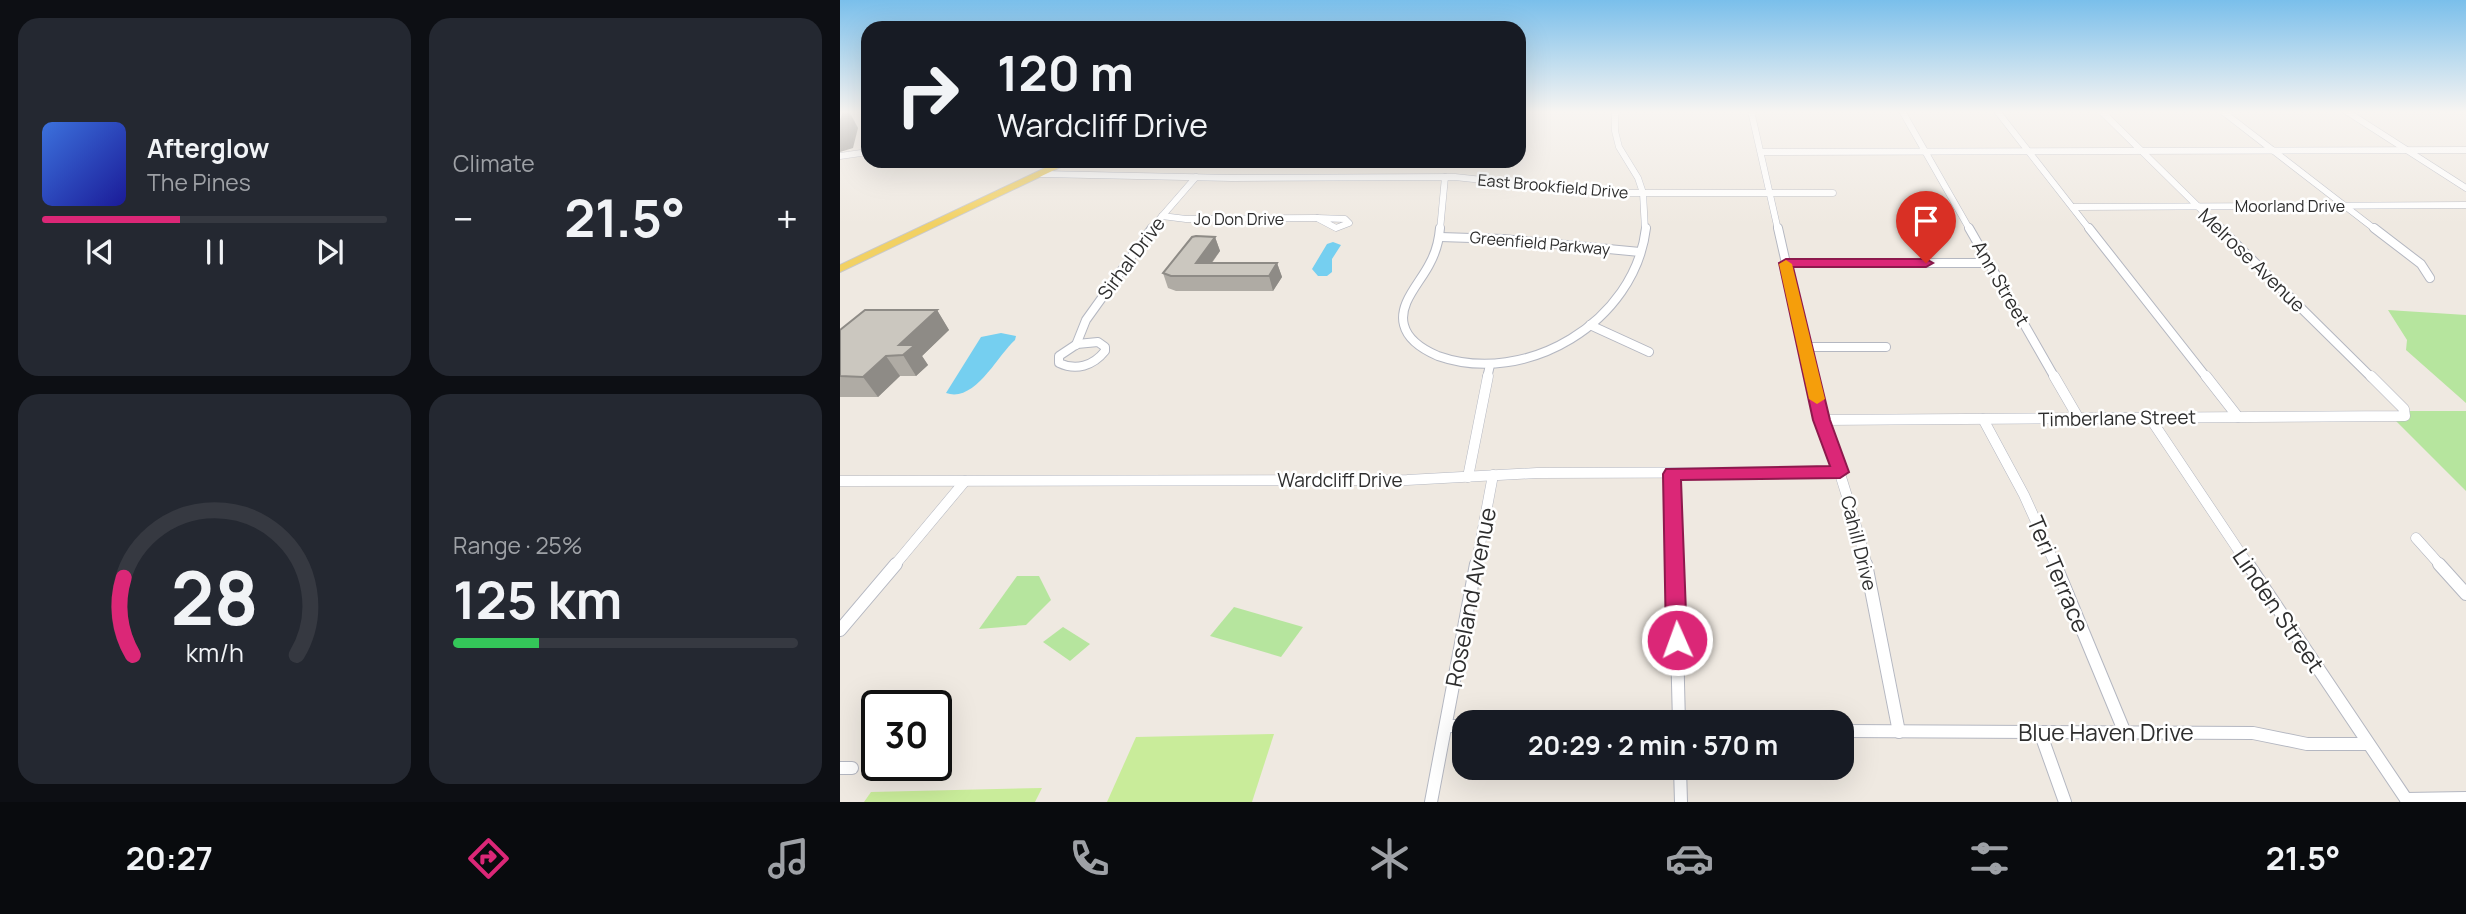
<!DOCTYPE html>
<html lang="en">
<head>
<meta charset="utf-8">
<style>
  body { margin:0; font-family:Manrope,sans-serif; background:#242831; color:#f1f3f6; height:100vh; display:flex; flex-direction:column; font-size:26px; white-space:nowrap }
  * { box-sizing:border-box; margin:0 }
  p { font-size:23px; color:#9ea1a6 }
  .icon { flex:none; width:38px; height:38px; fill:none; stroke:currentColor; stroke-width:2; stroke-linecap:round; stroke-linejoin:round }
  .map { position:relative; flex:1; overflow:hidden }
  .details { display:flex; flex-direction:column; gap:18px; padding:18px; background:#0d0f14; width:840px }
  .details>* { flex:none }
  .banner { position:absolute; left:21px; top:21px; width:665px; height:147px; border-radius:21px; box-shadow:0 7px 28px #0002; background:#171b24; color:#f1f3f6; overflow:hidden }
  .speed { position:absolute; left:21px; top:690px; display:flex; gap:14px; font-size:35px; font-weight:700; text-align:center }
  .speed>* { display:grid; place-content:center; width:91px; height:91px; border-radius:50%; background:#171b24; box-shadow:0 7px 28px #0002; line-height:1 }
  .speed .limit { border:4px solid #111; border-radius:10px; background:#fff; color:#111 }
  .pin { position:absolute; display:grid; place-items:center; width:60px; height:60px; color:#fff; margin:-72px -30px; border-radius:50% 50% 50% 0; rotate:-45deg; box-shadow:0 0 7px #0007 }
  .pin .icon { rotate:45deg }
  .me { position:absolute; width:77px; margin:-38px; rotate:358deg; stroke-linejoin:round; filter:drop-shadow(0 0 5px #0008) }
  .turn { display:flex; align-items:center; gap:24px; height:147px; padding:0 21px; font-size:32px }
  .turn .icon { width:91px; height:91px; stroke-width:2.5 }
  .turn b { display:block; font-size:49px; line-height:60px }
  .big { font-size:52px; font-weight:700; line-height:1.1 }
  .details .card { flex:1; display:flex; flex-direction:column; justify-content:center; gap:10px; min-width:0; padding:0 24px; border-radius:21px; background:#242831 }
  .details .dial { align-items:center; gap:0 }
  .dial svg { height:182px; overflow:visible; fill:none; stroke:#363941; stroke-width:7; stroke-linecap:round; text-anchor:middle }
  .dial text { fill:#f1f3f6; stroke:none }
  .song { display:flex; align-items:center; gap:21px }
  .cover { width:84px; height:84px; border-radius:10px; background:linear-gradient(135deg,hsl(220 70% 55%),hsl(240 70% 35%)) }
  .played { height:7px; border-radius:4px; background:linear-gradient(90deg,#db2777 40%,#363941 40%) }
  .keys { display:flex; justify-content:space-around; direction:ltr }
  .heat { display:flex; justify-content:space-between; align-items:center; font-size:38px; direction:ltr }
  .charge { height:10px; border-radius:5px; background:linear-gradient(90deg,#34c759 25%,#363941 0) }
  .details .tiles { flex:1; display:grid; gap:18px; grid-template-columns:repeat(2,1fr) }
  .trip { position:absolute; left:612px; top:710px; width:402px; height:70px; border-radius:21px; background:#171b24; box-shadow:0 7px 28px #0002; font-weight:700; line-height:70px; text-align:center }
  .menu { display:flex; height:112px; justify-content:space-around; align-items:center; background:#090b0e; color:#9ea1a6 }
  .menu .icon { width:49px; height:49px }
  .menu .selected { color:#db2777 }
  .menu b { font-size:32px; color:#f1f3f6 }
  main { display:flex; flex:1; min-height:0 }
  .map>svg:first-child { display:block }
  .green { fill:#b6e59e }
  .pitch { fill:#c9ec9a }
  .water { fill:#75cff0 }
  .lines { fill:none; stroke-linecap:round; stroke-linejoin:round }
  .street-far3-casing { stroke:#b4b7c1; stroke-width:7 }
  .street-far2-casing { stroke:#b4b7c1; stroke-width:10 }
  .street-far1-casing { stroke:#b4b7c1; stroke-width:11 }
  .street-casing { stroke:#b4b7c1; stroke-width:14 }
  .primary-casing { stroke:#c9c9c9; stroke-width:2 }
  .street-far3 { stroke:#fff; stroke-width:6 }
  .street-far2 { stroke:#fff; stroke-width:8 }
  .street-far1 { stroke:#fff; stroke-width:10 }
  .street { stroke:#fff; stroke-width:12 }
  .primary { fill:#f2d163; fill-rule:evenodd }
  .wall { fill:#afaba4 }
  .shaded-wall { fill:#8e8b86 }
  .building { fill:#cbc7bf; stroke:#8e8b86; stroke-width:2 }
  .route { fill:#db2777; stroke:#8e194d; stroke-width:2 }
  .slow { fill:#f59e0b }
  .labels { text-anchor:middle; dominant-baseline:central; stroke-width:5; stroke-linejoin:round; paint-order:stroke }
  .far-street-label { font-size:16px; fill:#2e2e2e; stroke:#fff }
  .street-label { font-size:19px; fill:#2e2e2e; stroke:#fff }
  .near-street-label { font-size:23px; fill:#2e2e2e; stroke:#fff }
</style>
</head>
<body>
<main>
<section class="details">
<div class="tiles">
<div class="card">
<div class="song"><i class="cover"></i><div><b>Afterglow</b><p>The Pines</p></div></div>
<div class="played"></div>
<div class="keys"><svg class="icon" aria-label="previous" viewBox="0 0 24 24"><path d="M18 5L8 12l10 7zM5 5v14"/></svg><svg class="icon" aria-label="pause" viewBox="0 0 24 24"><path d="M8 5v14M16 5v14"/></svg><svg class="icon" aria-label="next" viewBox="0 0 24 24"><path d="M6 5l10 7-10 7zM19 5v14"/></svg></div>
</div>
<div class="card"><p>Climate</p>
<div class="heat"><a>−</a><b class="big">21.5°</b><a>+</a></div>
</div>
<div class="card dial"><svg viewBox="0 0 100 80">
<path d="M14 69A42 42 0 1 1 86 69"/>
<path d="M14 69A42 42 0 0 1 10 35" stroke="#db2777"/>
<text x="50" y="56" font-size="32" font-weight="700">28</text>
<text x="50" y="72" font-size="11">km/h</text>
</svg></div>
<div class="card"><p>Range · 25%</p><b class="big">125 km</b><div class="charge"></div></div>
</div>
</section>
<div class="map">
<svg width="1626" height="802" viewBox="0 0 1626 802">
  <rect width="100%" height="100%" fill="#efe9e1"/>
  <g class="green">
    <path d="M1548,310l78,5v88l-60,-53 1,-10z"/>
    <path d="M1546,411h80v80z"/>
    <path d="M177,576h22l12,24 -25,25 -47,4z"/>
    <path d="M394,607l69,20 -22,30 -71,-21z"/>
    <path d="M223,627l27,17 -20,17 -27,-19z"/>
  </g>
  <g class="pitch">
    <path d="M434,734l-22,68h-145l29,-65z"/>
    <path d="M202,788l-7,14h-171l7,-10z"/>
  </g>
  <g class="water">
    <path d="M493,242l8,3 -9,14v13l-5,4h-9l-6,-7 15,-25z"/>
    <path d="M161,333l15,3 -1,4c-18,16 -40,63 -69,53l35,-56z"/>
  </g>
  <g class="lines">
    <g class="street-far3-casing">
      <g id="street-far3">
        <path d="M775,111v20l4,16 19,31 5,15 2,37"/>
        <path d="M911,111l27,119"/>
        <path d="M1062,111l68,119"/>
        <path d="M1157,111l93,119"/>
        <path d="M1261,111l121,119"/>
        <path d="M1382,111l154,119"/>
        <path d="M1506,111l120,77"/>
        <path d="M921,152l705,-2"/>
        <path d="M0,156l28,-4"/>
        <path d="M202,174l190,4 223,-1 146,16h232"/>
        <path d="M1233,207l393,-2"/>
        <path d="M322,216l24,3 131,-1"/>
        <path d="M477,218l28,1 4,4 -13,5z"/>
        <path d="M310,230l46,-53"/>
        <path d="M600,230l5,-53"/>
      </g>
    </g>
    <g class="street-far2-casing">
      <g id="street-far2">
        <path d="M600,228c-1,12 -4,24 -10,35 -9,19 -32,40 -26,62 4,16 20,25 34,31 88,31 197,-34 208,-128"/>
        <path d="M938,228l34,150"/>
        <path d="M1129,228l86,150"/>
        <path d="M1249,228l118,150"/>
        <path d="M1380,228l152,150"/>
        <path d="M1534,228l47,36 9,14"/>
        <path d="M600,237l63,2 137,13"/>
        <path d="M946,263h203"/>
        <path d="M750,325l59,27"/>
        <path d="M258,342l7,5v4c-12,15 -29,20 -46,12v-7l18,-12z"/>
        <path d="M236,345l10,-25 66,-92"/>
        <path d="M965,347h81"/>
        <path d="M647,378l3,-13"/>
      </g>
    </g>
    <g class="street-far1-casing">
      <g id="street-far1">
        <path d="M972,376c15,64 39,126 55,190"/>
        <path d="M1214,376l25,43"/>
        <path d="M1366,376l32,41"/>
        <path d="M1310,418l99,148"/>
        <path d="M1143,419l41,76 32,71"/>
        <path d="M982,420l583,-4 -1,-7 -33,-33"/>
        <path d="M832,473l3,93"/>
        <path d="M628,477l20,-101"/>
        <path d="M0,481l567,-1 130,-7 303,-1"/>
        <path d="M1576,538l25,28"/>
        <path d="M54,566l71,-85"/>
        <path d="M636,566l17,-91"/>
      </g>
    </g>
    <g class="street-casing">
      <g id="street">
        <path d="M835,564l4,159"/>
        <path d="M1026,564l33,168"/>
        <path d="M1215,564l70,169"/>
        <path d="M1408,564l160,238"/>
        <path d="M1599,564l27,30"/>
        <path d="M0,630l56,-66"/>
        <path d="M606,726h19"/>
        <path d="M1003,731l410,2 54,11h61"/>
        <path d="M1200,732l25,70"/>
        <path d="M0,768h12"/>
        <path d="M840,768l1,34"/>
        <path d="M1566,799l60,-1"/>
        <path d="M591,802l45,-238"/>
      </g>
    </g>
    <g class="primary-casing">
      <path id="primary" d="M220,161h13l-233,111v-7z"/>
    </g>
    <use href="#street-far3" class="street-far3"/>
    <use href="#street-far2" class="street-far2"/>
    <use href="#street-far1" class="street-far1"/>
    <use href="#street" class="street"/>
    <use href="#primary" class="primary"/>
  </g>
  <g class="wall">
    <path d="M375,237l5,14 -8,12h65l5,14 -9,14h-97l-8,-3 -5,-15z"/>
    <path d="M97,310l12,20 -27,26 6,9 -12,11h-16l-22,21h-38v-67z"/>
  </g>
  <g class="shaded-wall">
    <path d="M3,111h6l9,17 -5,20 -13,4v-32z"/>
    <path d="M375,237l5,14 -19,26 -5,-14z"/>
    <path d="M437,263l5,14 -9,14 -4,-15z"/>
    <path d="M97,310l12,20 -27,26 6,9 -12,11 -13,-21 -4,-10z"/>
    <path d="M46,356l14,20 -22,21 -15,-20z"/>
  </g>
  <g class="building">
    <path d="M356,236l19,1 -19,26h81l-8,13h-98l-8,-3 29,-36z"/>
    <path d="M25,310h72l-38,35h16l-12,10 -17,1 -23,21 -23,-1v-46z"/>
  </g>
  <linearGradient id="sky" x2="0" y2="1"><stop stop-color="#7abfeb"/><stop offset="0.5" stop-color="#f8f5f2"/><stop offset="1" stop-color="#f8f5f2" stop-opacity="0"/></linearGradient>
  <rect width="1626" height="224" fill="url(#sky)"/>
  <path class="route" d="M946,259h140l7,4 -7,4h-133l37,153 19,52 -9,6 -159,2 6,160 -3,6 -7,2 -8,-2 -3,-6 -3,-166 3,-5 164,-3 -17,-46 -34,-157z"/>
  <path class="slow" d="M946,260l6,4 33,135 -8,5 -8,-5 -30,-135z"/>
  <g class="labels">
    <g class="far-street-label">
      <text transform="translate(713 186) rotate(5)">East Brookfield Drive</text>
      <text x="1450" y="206">Moorland Drive</text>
      <text x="399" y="219">Jo Don Drive</text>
      <text transform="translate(700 243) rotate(5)">Greenfield Parkway</text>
    </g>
    <g class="street-label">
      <text transform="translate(291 258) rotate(-53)">Sirhal Drive</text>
      <text transform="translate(1412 260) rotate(44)">Melrose Avenue</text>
      <text transform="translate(1161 283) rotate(60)">Ann Street</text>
      <text transform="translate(1277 418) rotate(-1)">Timberlane Street</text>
      <text x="500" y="480">Wardcliff Drive</text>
      <text transform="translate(1019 543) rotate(76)">Cahill Drive</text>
    </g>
    <g class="near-street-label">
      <text transform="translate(1219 574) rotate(67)">Teri Terrace</text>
      <text transform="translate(630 597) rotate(-79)">Roseland Avenue</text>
      <text transform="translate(1439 610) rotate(56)">Linden Street</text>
      <text x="1266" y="732">Blue Haven Drive</text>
    </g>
  </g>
</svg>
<div class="speed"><div class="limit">30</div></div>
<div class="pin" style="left:1086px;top:263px;background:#d93025"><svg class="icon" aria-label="arrive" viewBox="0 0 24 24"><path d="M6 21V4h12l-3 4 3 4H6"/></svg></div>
<svg class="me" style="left:837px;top:640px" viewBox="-20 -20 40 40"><circle r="17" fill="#db2777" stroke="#fff" stroke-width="3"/><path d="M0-11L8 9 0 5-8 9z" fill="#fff"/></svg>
<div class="trip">20:29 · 2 min · 570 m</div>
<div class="banner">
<div class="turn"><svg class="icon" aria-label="right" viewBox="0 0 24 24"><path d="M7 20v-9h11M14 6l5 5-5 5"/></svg><div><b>120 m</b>Wardcliff Drive</div></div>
</div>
</div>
</main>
<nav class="menu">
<b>20:27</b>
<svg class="icon selected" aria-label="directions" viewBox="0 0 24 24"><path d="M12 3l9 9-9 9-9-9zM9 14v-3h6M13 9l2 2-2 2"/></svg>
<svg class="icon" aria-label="music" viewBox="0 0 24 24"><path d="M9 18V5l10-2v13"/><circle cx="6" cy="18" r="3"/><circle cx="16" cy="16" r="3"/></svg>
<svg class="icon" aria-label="phone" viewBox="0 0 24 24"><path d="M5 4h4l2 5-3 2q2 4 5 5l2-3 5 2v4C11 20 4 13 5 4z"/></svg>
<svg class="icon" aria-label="climate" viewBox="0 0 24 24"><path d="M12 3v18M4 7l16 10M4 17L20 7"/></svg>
<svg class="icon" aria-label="car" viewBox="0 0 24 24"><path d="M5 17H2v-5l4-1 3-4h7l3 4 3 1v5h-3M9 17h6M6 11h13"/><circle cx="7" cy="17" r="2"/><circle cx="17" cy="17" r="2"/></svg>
<svg class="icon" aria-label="filters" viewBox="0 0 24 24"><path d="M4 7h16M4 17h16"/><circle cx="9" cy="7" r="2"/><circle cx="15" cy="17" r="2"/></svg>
<b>21.5°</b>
</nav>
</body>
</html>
